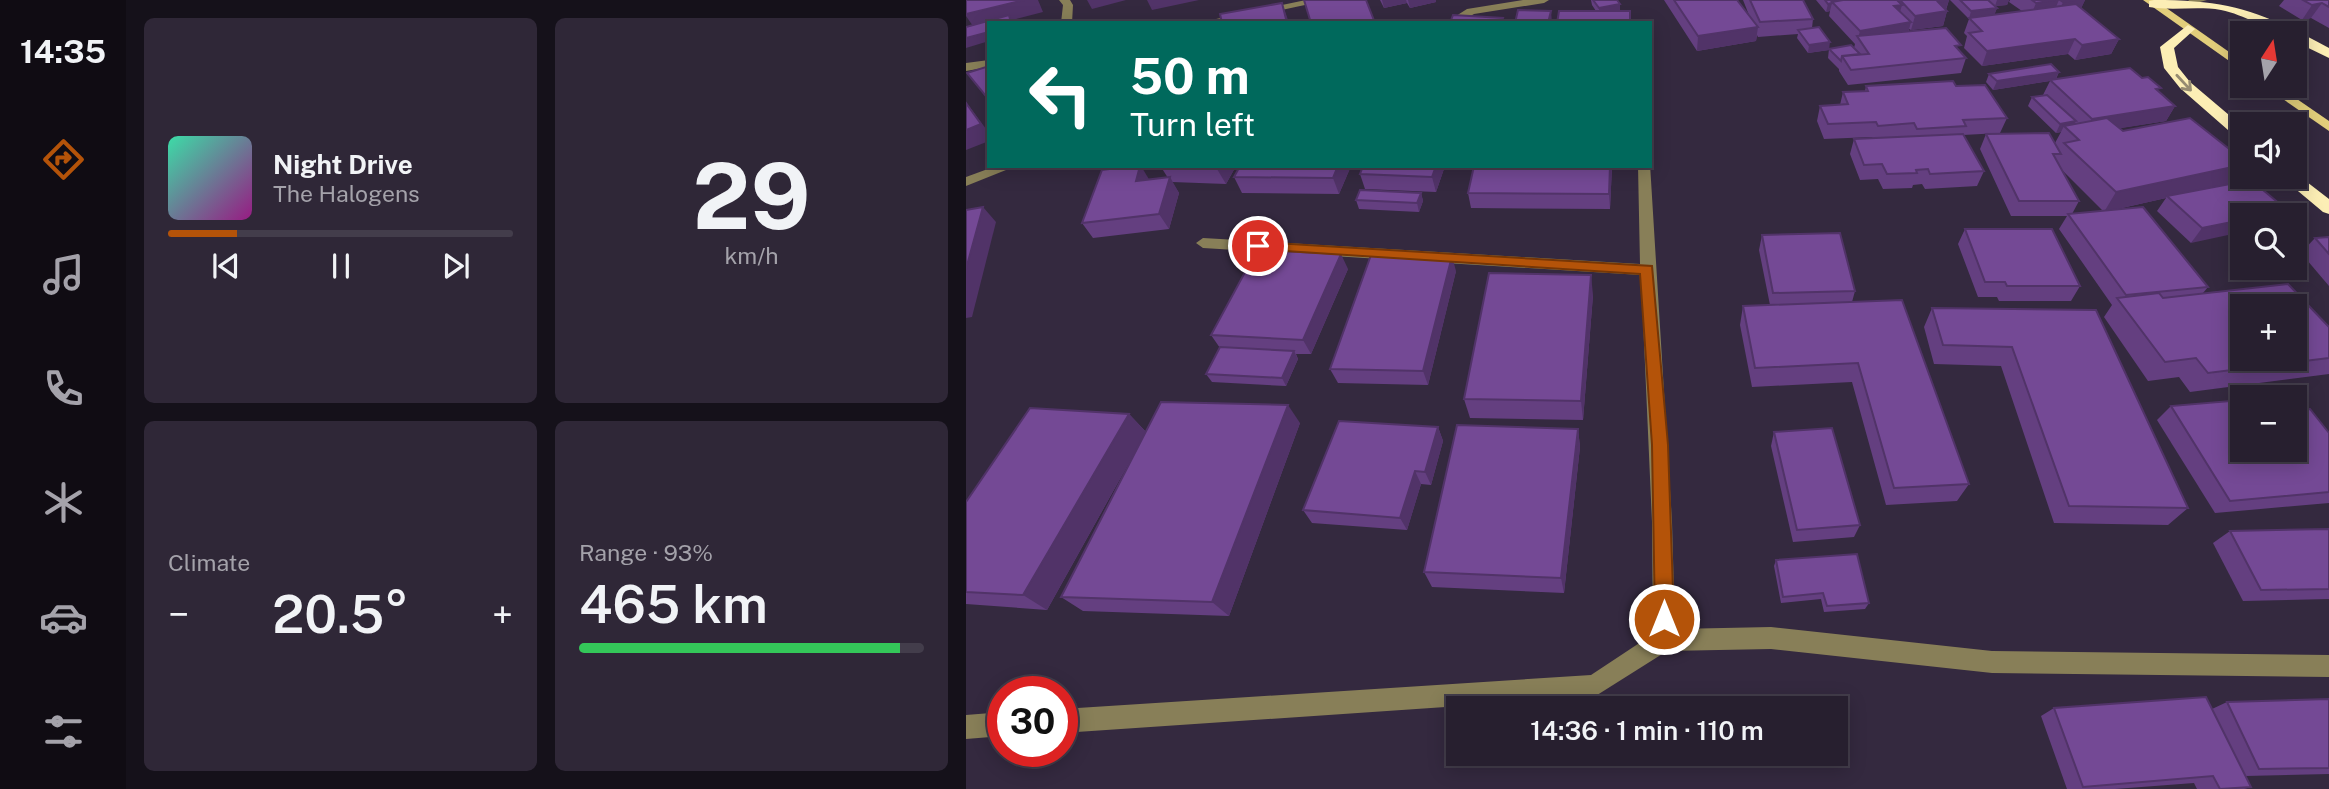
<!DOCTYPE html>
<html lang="en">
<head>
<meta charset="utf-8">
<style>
  body { margin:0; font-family:"Public Sans",sans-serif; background:#2f2737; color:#f1f3f6; height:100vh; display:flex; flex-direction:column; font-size:26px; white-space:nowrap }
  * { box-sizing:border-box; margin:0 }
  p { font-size:23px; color:#a4a2aa }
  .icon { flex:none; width:38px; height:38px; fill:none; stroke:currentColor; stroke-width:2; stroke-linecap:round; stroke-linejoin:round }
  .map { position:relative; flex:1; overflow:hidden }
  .details { display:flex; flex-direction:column; gap:18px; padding:18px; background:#15111a; width:840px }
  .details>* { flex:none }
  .guide { position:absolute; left:21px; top:21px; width:665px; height:147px; border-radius:0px; box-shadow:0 4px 18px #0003,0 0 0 2px #433d4b; background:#00695c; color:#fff; overflow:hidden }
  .needle { width:46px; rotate:12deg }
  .tools { position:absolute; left:1264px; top:21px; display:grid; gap:14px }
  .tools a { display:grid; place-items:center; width:77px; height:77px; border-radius:0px; background:#271f2f; box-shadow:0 4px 18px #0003,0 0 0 2px #433d4b; font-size:35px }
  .speed { position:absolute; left:21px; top:676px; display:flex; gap:14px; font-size:35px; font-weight:700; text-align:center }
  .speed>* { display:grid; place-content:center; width:91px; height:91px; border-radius:50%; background:#271f2f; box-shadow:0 4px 18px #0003,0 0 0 2px #433d4b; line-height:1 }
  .speed .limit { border:10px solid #d22; background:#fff; color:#111 }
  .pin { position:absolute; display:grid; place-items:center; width:60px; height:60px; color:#fff; margin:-30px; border:4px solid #fff; border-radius:50%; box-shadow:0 2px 7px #0007 }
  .me { position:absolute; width:77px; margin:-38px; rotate:0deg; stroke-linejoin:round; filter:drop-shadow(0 0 5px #0008) }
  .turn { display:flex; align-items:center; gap:24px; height:147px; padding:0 28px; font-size:32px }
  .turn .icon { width:91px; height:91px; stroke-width:2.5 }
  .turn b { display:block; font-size:49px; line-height:60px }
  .big { font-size:52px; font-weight:600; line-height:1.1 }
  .details .tile { flex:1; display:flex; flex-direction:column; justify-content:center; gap:10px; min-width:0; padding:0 24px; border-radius:10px; background:#2f2737 }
  .details .dial { align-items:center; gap:0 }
  .dial b { font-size:91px; line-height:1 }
  .song { display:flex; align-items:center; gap:21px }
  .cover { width:84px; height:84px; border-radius:10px; background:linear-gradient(135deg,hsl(160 70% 55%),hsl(310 70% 35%)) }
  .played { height:7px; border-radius:4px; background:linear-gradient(90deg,#b45309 20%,#433d4b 20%) }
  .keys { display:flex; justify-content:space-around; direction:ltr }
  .heat { display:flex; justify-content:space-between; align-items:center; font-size:38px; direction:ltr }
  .charge { height:10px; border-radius:5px; background:linear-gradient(90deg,#34c759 93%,#433d4b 0) }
  .details .tiles { flex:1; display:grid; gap:18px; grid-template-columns:repeat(2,1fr) }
  .trip { position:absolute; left:480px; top:696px; width:402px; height:70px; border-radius:0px; background:#271f2f; box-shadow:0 4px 18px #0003,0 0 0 2px #433d4b; font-weight:600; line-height:70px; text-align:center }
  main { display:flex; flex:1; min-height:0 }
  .menu { display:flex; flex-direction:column; width:126px; justify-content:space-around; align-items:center; background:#100c13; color:#a4a2aa }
  .menu .icon { width:49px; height:49px }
  .menu .current { color:#b45309 }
  .menu b { font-size:32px; color:#f1f3f6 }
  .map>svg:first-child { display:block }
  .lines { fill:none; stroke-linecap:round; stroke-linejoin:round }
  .minor { fill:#887f58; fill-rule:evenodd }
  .major { fill:#e2ce7b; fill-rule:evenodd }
  .highway { fill:#fceeb5; fill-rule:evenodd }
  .wall { fill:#643f80; fill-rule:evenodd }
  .shaded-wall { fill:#513368 }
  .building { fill:#744995; stroke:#513368; stroke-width:2; fill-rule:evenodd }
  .oneway { stroke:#968c72 }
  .route { fill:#b45309; stroke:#753606; stroke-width:2 }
</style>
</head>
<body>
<main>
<nav class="menu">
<b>14:35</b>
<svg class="icon current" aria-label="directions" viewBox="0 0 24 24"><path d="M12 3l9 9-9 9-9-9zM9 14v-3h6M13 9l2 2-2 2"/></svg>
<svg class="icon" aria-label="music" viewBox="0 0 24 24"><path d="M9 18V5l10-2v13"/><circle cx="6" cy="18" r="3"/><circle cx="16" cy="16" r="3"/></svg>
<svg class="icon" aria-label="phone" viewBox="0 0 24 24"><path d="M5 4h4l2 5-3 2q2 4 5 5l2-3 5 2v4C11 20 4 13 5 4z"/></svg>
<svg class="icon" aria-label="climate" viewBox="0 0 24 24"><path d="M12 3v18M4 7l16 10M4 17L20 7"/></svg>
<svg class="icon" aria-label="car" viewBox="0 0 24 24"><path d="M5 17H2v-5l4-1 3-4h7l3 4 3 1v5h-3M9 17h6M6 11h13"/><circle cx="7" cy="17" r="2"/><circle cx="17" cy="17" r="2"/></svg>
<svg class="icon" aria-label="filters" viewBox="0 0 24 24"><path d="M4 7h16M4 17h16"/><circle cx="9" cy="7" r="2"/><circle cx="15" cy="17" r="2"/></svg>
</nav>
<section class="details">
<div class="tiles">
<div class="tile">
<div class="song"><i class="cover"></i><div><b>Night Drive</b><p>The Halogens</p></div></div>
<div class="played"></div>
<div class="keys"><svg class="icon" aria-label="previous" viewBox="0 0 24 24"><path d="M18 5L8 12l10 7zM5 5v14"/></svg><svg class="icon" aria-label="pause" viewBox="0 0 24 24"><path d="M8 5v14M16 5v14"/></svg><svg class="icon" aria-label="next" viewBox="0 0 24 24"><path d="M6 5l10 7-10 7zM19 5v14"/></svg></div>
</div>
<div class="tile dial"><b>29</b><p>km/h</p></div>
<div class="tile"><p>Climate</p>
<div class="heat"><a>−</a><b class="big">20.5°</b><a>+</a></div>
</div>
<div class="tile"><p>Range · 93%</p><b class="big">465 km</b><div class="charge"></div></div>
</div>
</section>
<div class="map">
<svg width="1363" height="789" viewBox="0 0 1363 789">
  <rect width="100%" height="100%" fill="#34293f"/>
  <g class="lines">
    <g class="minor">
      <path d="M93,0h11l3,5 -1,18h-11l2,-18z"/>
      <path d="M340,0h22l-107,23h-24z"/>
      <path d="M557,0h26l-5,3 -70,11 -16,9h-13l22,-14z"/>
      <path d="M1222,0h19l-14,4z"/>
      <path d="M23,60v7l-23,4v-8z"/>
      <path d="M684,164l22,358 3,107 96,-2 221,24 337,4v22l-337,-4 -221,-24 -104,2 -73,46 -532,36v-24l529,-34 62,-41 -1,-112 -11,-247 -438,-27 -7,-5 7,-5 437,26 -2,-98h12z"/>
      <path d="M30,166h20l-50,20v-9z"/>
      <path d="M37,712v24l-37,3v-24z"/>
    </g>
    <g class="major">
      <path d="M1177,0h12l87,61v9z"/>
      <path d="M1298,86h14l51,35v10z"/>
    </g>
    <g class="highway">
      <path d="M1188,0c78,0 108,12 175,48v10l-35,-17v-8c-25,0 -47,-18 -73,-23 -23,-4 -49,1 -72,-3v-6z"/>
      <path d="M1222,25l7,4 -21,19 4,19 12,15 52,44v13l-6,-2 -56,-49 -16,-20 -4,-21z"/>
      <path d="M1328,172l35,27v15l-6,-2 -37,-31 -2,-4h10z"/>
    </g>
  </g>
  <g class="wall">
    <path d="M414,0h56v2l-26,6 -3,-5 -23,5z"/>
    <path d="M625,0h26l3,11h10l1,12h-74l39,-12 -4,-6z"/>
    <path d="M698,0h73l12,15 -6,-15h60l10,19 -1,9 17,22 -21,3 -11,-15 1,-4 -40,3 -1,-2 -1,6 -59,10z"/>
    <path d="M850,0h133l-3,10 1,1 -4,15 -32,4 -2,-1v2l50,20 7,7 -5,15 -113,12 -9,-14v-2l-11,-11 1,-9 25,-1 1,-4 -26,-28 1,-5 -4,1z"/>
    <path d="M984,0h59l-2,5 -12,1 2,2 -3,7 28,-4 -13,-9 1,-2h75l-4,8 38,31 -8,15 -36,6 -7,-6 -86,12 -18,-18 3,-12 -3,-3 5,-14z"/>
    <path d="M1318,0h45v28l-18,-10 -9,2 -23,-14z"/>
    <path d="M1093,72l-3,7 103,13 16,14 -9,15 -46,7 3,3 119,39 -10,13 19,-3 -60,63 -34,-32 9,-13 -53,12 95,77 -5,6 126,34v47l-139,18 -11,-15 -31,4 -44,-64 8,-12 -53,-76 8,-13h-56l-31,-67 6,-15 69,9 6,-11 -5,1 -28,-27 4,-9 11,-2 7,-14 -57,9 -7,-8 3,-8zM1096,170l41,41 -31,3 7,-13z"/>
    <path d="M900,86h90l51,32 -7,15 -37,2 21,36 -7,15 -52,3 -3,-5 -9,1 -1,3 -29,1 -5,-10 -18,1 -10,-26 4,-15 19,-1 -1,-1 -48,2 -7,-18 3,-15 20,-1 3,-13 22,-1z"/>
    <path d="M270,166l-10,18 -54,-2 7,11 -10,36 -76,9 -11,-15 68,-43 18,-2 -7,-11z"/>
    <path d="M385,166l-12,28 -97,-1 -8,-16z"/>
    <path d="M397,166h82l-9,26 -71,-3 -5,-15z"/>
    <path d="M646,166l-2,43 -139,-1 -3,-15z"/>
    <path d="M455,193l2,8 -4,11 -60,-3 -3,-9z"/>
    <path d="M999,229l115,57 -9,15h-72l-2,-4h-19l-20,-53z"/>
    <path d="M796,235l93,56 -3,11 117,182 -12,17 -71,4 -34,-123 -100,5 -12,-62 3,-19 27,-1 -11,-55z"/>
    <path d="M1363,237v49l-28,-33 14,-15z"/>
    <path d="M382,269l-37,85h-15l2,5 -12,27 -74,-4 -6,-8 14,-26 -9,-13z"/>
    <path d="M490,271l-28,114 -90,-2 -8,-14z"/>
    <path d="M627,295l-10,125 -113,-2 -6,-19z"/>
    <path d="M966,308l164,2 92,198 -20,17 -114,-2 -53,-157 -67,-2 -10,-37z"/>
    <path d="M1205,406l158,27v70l-114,10 -58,-93z"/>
    <path d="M163,414l17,18 154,-9 -71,193 -146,-5 -22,-14 74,-145 -88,158 -81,-6v-102z"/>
    <path d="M472,427l5,14 -12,44 -10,-1 -14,46 -95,-7 -9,-13z"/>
    <path d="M612,429l2,18 -16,146 -132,-6 -8,-15z"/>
    <path d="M808,432l86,93 -6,12 -61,5 -22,-96z"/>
    <path d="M1363,529v70l-86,2 -30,-58 17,-12z"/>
    <path d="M810,560l93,43 -4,6 -41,3 -3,-13 -40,4 -7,-37z"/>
    <path d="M1363,699v75l-84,2 6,11 -7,2h-47l-3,-6 -79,6h-48l-26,-73 13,-8 158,1 15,-7z"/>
  </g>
  <g class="shaded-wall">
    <path d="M58,0h14l5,12 -31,8 2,3 -39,6 -9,-13v-2z"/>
    <path d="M121,0h39l-34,9z"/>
    <path d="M181,0h52l-47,10z"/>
    <path d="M416,0h24l1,3 -23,5z"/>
    <path d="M442,0h28v2l-26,6z"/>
    <path d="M983,0l-4,12 2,-1 -4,15 -32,4 4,-14 23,-14z"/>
    <path d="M1031,0h12l-2,5 -12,1z"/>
    <path d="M1089,0h4l-6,14 -23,4 6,-15z"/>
    <path d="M1109,0h10l-6,13 -22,4 6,-15z"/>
    <path d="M316,3l5,14 2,6h-2z"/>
    <path d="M866,3l-2,8 -4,1 2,-8z"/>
    <path d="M1356,3l-11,15 -9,2 10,-15z"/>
    <path d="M654,4v8l-21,4v-8z"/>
    <path d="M936,5l-4,14 -4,-13z"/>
    <path d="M1031,8l-3,8 -25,3 2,-8z"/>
    <path d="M585,11l1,12h-4z"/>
    <path d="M945,22l-4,15 -49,1 2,-7z"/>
    <path d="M792,27l-2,14 -59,10 1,-15z"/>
    <path d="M23,32v9l-23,7v-10z"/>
    <path d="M1109,39l-7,15 -86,12 5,-15z"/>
    <path d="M1153,39l-8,15 -36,6 7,-15z"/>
    <path d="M864,42l-1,8 -21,3 1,-8z"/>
    <path d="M1093,72l-4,8 -62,10 4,-9z"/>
    <path d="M0,102l23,31v8l-23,9z"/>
    <path d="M1209,106l-9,15 -82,13 8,-15z"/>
    <path d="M1110,121l-4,9 -8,-4 -3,6 -5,1 4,-9z"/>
    <path d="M1276,165v5l-10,14 -65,12 -1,2 -62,14 12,-20z"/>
    <path d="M174,166h1l9,15h-14z"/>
    <path d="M253,166h17l-10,18 -9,-15z"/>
    <path d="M372,166h13l-12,28 -6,-16z"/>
    <path d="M470,166h9l-9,26 -4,-15z"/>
    <path d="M644,166h2l-2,43 -1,-15z"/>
    <path d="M204,177l9,16 -10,36 -10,-15z"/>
    <path d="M455,193l2,8 -4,11 -2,-9z"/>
    <path d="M17,207l13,15 -24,95 -6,1v-49z"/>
    <path d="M1321,210l-4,5h-21z"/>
    <path d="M1276,220v12l-51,11 11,-15z"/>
    <path d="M375,254l7,15 -37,85 -8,-14z"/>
    <path d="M486,256l4,15 -28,114 -5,-14z"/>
    <path d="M625,275l2,20 -10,125 -2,-19z"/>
    <path d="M328,351l4,8 -12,27 -4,-8z"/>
    <path d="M322,405l12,18 -71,193 -17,-14z"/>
    <path d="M163,414l17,18 -99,178 -24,-15z"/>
    <path d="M472,427l5,14 -12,44 -6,-13z"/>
    <path d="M612,429l2,18 -16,146 -3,-15z"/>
    <path d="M449,471l6,13 -14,46 -7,-12z"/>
  </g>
  <g class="building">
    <path d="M0,0h58l-58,14z"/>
    <path d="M338,0h62l9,23h-64z"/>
    <path d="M627,0h24l3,4 -21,4z"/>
    <path d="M708,0h63l21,27 -60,9z"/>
    <path d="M784,0h53l10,19 -53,3z"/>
    <path d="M859,0h18l-15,4z"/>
    <path d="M877,0h54l5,5 -8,1 17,16 -51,9 -28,-29z"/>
    <path d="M934,0h49l-11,2 9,9 -32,5z"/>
    <path d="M994,0h28l9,8 -26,3z"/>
    <path d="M1066,0h23l-19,3z"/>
    <path d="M1094,0h15l-12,2z"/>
    <path d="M1337,0h26v7l-7,-4 -10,2z"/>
    <path d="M316,3l5,20h-65l-2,-9z"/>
    <path d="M1110,4l43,35 -37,6 -7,-6 -88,12 -18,-18 13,-2 -13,-13z"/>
    <path d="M552,10l33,1 -3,12h-33z"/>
    <path d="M593,11h71v12h-73z"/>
    <path d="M43,15l2,8h-22v9l-23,6v-11z"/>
    <path d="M487,15l50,3 -2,5h-51z"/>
    <path d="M853,27l11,15 -21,3 -11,-15z"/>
    <path d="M980,28l15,17 -6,1 11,12 -115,12 -9,-14 27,-2 -12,-18z"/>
    <path d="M885,45l9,9 -18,2 -1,5 -12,-12z"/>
    <path d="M1085,64l8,8 -62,9 -8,-7z"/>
    <path d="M23,66v34l-22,-27z"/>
    <path d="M1164,68l12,10 6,-1 13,11 -5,1 19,17 -83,13 -42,-39z"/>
    <path d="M987,81l3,5 29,-1 22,33 -44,2 3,6 -49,3 -3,-6 -36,3 -2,-4 -48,2 -8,-18 28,-2 -5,-12 25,-1 -2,-5z"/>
    <path d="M1081,95l29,26 -16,3 -28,-27z"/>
    <path d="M0,103l15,21 -15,6z"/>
    <path d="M1141,118l16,13 67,-13 52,41v6l-126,27 -52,-49 15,-3 -15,-14z"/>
    <path d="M1083,133l12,21h-8l26,47h-60l-33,-67z"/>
    <path d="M997,134l21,37 -54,3 -2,-5 -12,1 1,3 -30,1 -5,-10 -18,1 -10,-26z"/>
    <path d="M166,166h8l-4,15 34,-4 -11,37 -77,9 20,-53z"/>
    <path d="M196,166h57l-2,3z"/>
    <path d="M274,166h98l-5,12 -99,-1z"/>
    <path d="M397,166h73l-4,11 -72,-3z"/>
    <path d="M508,166h136l-1,28 -141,-1z"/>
    <path d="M1285,180l36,30 -25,5h-20v5l-40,8 -35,-32z"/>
    <path d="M394,190l61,3 -4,10 -61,-3z"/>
    <path d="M17,207l-17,62v-59z"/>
    <path d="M1177,207l65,80 -82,8 -58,-81z"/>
    <path d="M999,229h87l28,57h-73l-2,-4h-20z"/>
    <path d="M874,233l15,58 -82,2 -11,-58z"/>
    <path d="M1363,237v17l-14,-16z"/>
    <path d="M291,250l84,4 -38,86 -92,-5z"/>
    <path d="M405,255l81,1 -29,115 -93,-2z"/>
    <path d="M523,273l102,2 -10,126 -117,-2z"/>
    <path d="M1322,284l41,43v31l-121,15 -12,-15 -31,4 -48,-64 42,-5 4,5zM1276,306h52v53h-52z"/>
    <path d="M936,300l67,184 -75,4 -36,-125 -103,5 -12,-62z"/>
    <path d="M966,308l164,2 92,198 -119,-2 -57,-159 -69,-2z"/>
    <path d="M254,347l74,4 -12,27 -76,-4z"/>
    <path d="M1276,400v50h52v-40l16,-1 19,24v59l-99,9 -59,-95z"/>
    <path d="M195,402l127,3 -76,197 -151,-5z"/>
    <path d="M64,408l99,6 -106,181 -57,-3v-90z"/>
    <path d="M373,421l99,6 -13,45 -10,-1 -15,47 -97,-8z"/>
    <path d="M491,425l121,4 -17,149 -137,-6z"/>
    <path d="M866,428l28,97 -63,5 -23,-98z"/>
    <path d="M1363,529v60l-68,1 -31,-59z"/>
    <path d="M891,554l12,49 -42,3 -4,-13 -40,4 -7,-37z"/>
    <path d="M1240,697l45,90 -31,2 -7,-13 -130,11 -29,-79z"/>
    <path d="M1363,699v69l-70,1 -32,-67z"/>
  </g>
  <defs><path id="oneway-shaft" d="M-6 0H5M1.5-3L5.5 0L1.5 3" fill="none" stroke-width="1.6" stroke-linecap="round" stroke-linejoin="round" transform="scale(1.75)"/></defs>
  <use class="oneway" href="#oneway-shaft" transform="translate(1218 83) rotate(47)"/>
  <path class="route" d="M292,242l394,24 16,179 6,174 -3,7 -7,2 -6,-2 -3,-7 -3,-174 -12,-171 -386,-25 -2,-3z"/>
</svg>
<div class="tools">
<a><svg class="needle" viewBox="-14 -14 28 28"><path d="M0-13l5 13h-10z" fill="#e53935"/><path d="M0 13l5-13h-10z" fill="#a4a2aa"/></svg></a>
<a><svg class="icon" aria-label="sound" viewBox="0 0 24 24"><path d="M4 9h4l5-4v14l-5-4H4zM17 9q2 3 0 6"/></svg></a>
<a><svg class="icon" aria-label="search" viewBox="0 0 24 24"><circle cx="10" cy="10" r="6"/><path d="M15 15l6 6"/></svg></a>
<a>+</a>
<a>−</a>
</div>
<div class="speed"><div class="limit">30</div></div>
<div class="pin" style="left:292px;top:246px;background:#d93025"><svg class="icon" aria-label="arrive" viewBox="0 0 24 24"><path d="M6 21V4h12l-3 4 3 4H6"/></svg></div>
<svg class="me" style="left:698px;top:619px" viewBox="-20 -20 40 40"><circle r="17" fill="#b45309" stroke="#fff" stroke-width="3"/><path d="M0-11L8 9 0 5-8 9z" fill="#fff"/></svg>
<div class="trip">14:36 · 1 min · 110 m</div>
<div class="guide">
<div class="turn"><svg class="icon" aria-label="left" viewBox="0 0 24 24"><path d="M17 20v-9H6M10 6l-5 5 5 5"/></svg><div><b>50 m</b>Turn left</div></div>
</div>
</div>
</main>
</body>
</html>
